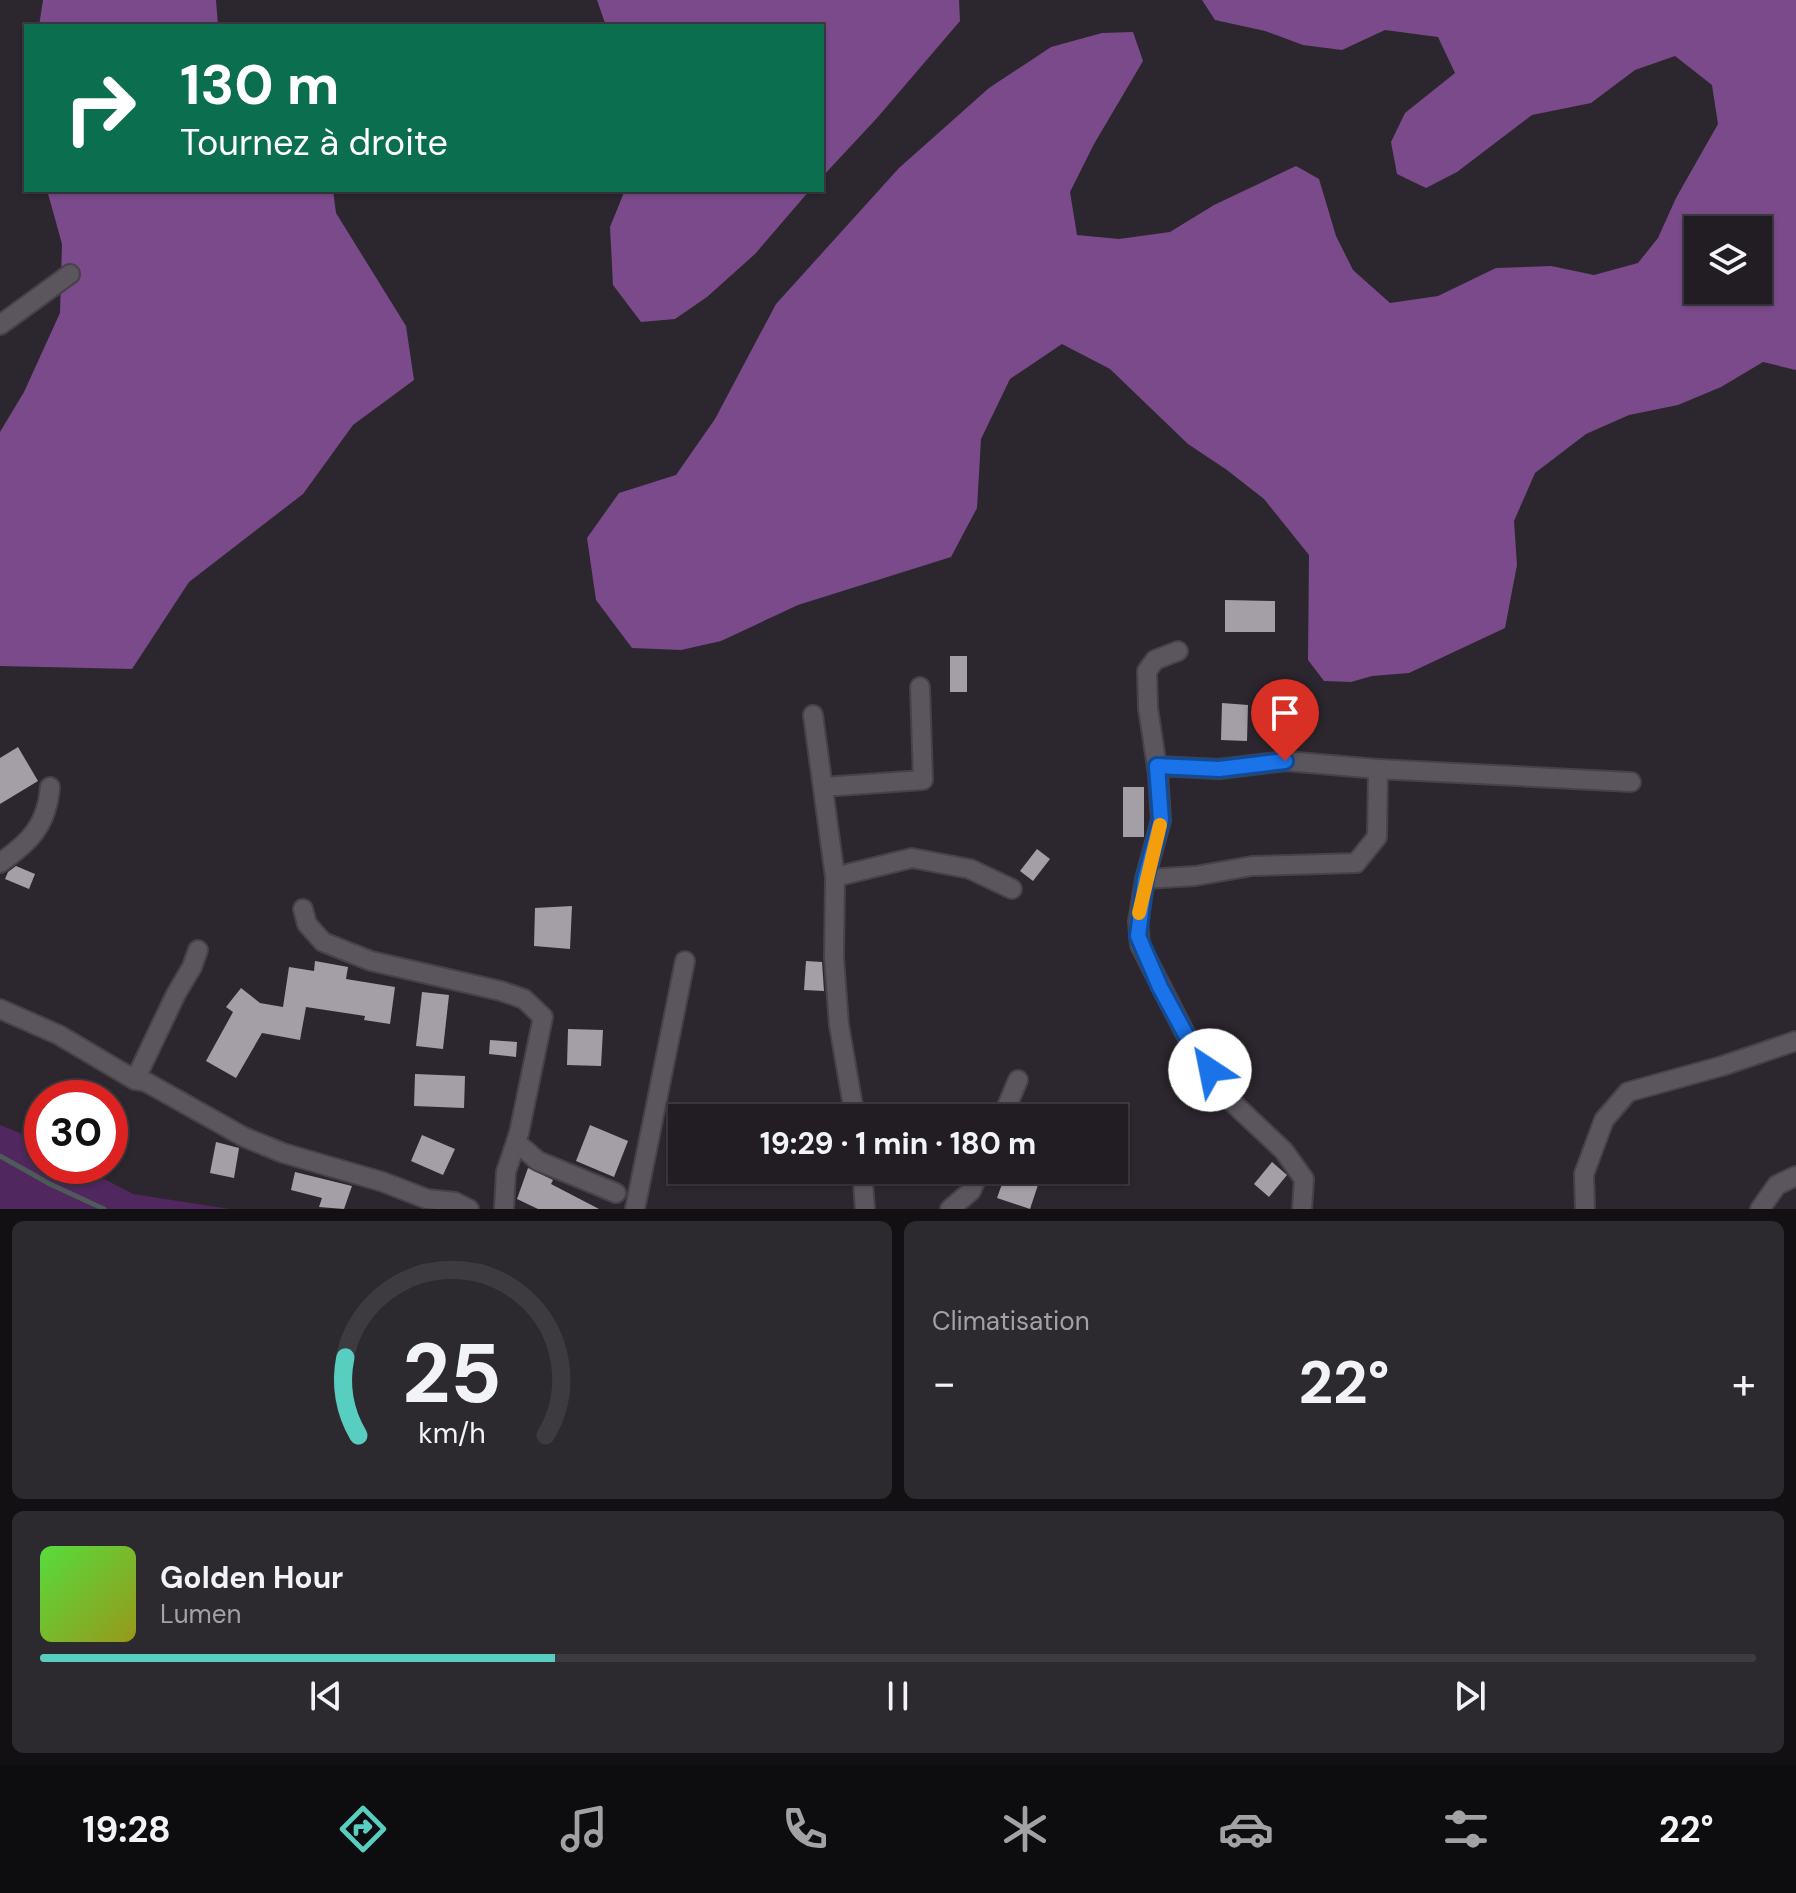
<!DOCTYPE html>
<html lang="fr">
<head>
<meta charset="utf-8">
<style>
  body { margin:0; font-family:"DM Sans",sans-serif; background:#2d2a2f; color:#f1f3f6; height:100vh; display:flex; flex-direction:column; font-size:30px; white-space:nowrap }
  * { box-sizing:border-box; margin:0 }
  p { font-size:26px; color:#a2a2a5 }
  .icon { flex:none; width:44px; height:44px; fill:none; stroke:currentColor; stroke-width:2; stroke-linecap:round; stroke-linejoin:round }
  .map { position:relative; height:1209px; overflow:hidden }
  .panel { display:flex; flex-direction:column; gap:12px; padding:12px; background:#121013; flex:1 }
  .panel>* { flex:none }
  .hud { position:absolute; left:24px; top:24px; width:800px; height:168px; border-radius:0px; box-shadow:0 2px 6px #0004,0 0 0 2px #3e3b40; background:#0b6e4f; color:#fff; overflow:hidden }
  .buttons { position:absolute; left:1684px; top:216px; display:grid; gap:16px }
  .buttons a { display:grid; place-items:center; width:88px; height:88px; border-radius:0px; background:#211d22; box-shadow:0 2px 6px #0004,0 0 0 2px #3e3b40; font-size:40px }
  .speed { position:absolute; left:24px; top:1080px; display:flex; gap:16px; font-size:40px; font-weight:700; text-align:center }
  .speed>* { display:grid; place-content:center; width:104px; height:104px; border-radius:50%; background:#211d22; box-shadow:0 2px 6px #0004,0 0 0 2px #3e3b40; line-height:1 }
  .speed .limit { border:12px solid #d22; background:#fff; color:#111 }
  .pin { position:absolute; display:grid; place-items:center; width:68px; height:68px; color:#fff; margin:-82px -34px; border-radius:50% 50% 50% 0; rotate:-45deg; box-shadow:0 0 8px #0007 }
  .pin .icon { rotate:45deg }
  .me { position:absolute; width:88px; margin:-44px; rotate:326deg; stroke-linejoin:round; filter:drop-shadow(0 0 6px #0008) }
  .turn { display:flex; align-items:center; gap:28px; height:168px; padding:0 24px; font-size:36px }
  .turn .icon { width:104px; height:104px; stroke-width:2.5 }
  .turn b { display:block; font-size:56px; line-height:68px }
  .big { font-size:60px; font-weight:700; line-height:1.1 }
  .panel .tile { flex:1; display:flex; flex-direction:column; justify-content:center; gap:12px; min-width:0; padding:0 28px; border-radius:12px; background:#2d2a2f }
  .panel .dial { align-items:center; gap:0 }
  .dial svg { height:208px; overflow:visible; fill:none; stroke:#3e3b40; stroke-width:7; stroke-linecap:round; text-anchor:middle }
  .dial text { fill:#f1f3f6; stroke:none }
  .song { display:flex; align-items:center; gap:24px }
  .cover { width:96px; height:96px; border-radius:12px; background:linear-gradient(135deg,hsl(110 70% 55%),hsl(60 70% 35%)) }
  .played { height:8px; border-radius:4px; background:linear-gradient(90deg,#58cec0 30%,#3e3b40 30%) }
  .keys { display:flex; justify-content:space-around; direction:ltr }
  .heat { display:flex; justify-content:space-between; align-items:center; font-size:44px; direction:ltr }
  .panel .tiles { flex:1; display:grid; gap:12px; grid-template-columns:1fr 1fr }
  .tile:last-child { grid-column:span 2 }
  .trip { position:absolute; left:668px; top:1104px; width:460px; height:80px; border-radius:0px; background:#211d22; box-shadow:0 2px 6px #0004,0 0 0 2px #3e3b40; font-weight:700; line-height:80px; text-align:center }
  .tab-bar { display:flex; height:128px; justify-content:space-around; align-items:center; background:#0d0c0e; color:#a2a2a5 }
  .tab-bar .icon { width:56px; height:56px }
  .tab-bar .on { color:#58cec0 }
  .tab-bar b { font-size:36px; color:#f1f3f6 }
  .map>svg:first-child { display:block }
  .green { fill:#50275e }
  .forest { fill:#7a4a8b; fill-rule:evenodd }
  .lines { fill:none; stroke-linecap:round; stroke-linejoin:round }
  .stream { stroke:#4f5a5a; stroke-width:5 }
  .building { fill:#a49ea6 }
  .minor-casing { stroke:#464248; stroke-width:22 }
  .minor { stroke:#5b555d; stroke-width:18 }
  .route-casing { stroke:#114b97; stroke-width:20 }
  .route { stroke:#1a73e8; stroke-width:14 }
  .slow { stroke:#f59e0b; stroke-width:14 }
</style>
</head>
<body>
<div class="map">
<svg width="1796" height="1209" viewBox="0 0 1796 1209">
  <rect width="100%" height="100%" fill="#2c272e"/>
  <path class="green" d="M0,1125l42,17v24h37l54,28 97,15h-230z"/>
  <g class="forest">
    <path d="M43,0h173l2,26h-179z"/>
    <path d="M597,0h362l1,21 -83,97 -55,59v-151h-216z"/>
    <path d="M1202,0h594v370l-33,-8 -42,25 -43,18 -49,10 -43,19 -51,39 -21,48 3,44 -12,63 -96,45 -37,3 -21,6 -27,-1 -16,-21 1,-105 -45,-56 -37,-29 -39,-26 -78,-75 -48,-25 -52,35 -29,60 -4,69 -26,49 -153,48 -77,36 -40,9 -49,-2 -36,-48 -9,-62 32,-45 57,-18 39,-56 61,-115 123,-136 90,-80 62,-41 51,-14 31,-1 10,29 -49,83 -24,48 7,43 42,4 51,-7 44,-27 82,-39 23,13 17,57 17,34 37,33 48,-7 58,-28 55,-2 43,9 44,-12 20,-25 18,-40 42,-74 -6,-39 -37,-29 -40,14 -44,33 -59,12 -75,57 -31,16 -29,-14 -6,-32 14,-29 50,-40 -17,-36 -53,-7 -43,20 -39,-5 -38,-14 -50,-11zM1698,230h60v60h-60z"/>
    <path d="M47,190h286l3,23 70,113 8,54 -61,45 -50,69 -114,88 -57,87 -132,-3v-234l24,-40 36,-79 2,-69z"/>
    <path d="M625,190h185l-55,64 -48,43 -32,22 -34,3 -28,-37 -3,-58z"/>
  </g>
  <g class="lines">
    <path class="stream" d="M0,1156l50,28 54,25"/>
  </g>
  <g class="building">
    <path d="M1225,600l50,1v31h-50z"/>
    <rect x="950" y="656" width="17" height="36"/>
    <path d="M1222,703l26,2 -1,36 -26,-1z"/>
    <path d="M18,747l20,34 -38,23v-46z"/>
    <rect x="1123" y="787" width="21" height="50"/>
    <path d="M1037,849l13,10 -17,22 -13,-10z"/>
    <path d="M16,866l19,8 -6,15 -24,-10 3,-7z"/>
    <path d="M572,906l-2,43 -36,-3 1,-38z"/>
    <path d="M315,961l33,6 -2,12 49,8 -5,37 -26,-4 1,-4 -59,-9 -6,33 -38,-7 -26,45 -30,-17 27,-49 -7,-5 15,-19 19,15 23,4 6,-40 25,4z"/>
    <path d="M806,961l16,1 2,29 -20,-1z"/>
    <path d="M422,992l27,3 -6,54 -27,-3z"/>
    <path d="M568,1029l35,1 -2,36 -34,-1z"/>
    <path d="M490,1040l27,2 -1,15 -27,-3z"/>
    <path d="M415,1074l50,2 -1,32 -50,-2z"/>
    <path d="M590,1125l38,16 -14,36 -38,-16z"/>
    <path d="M422,1135l33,14 -12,26 -32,-14z"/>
    <path d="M216,1142l23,6 -5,30 -24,-5z"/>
    <path d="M1272,1162l15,13 -18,22 -15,-13z"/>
    <path d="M528,1168l25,12 -2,4 48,25h-61l-21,-10z"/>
    <path d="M1007,1170h36l-13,39 -33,-11z"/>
    <path d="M295,1172l57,14 -8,23 -25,-2 3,-9 -31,-8z"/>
  </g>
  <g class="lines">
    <g class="minor-casing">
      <g id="minor">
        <path d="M0,325l70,-51"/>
        <path d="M1178,651l-23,9 -8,11 1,37 10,66 3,46 -16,59 -7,43 2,23 46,90 24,35 22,32 52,49 20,28 -2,30"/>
        <path d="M813,715l22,162 -1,81 5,67 16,93"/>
        <path d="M1157,766l62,3 66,-8 93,8"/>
        <path d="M823,787l100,-7 -3,-93"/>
        <path d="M0,863c30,-21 47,-38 50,-76"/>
        <path d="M835,877l77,-19 58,11 42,20"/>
        <path d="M1145,879l50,-3 57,-10 104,-3 21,-26 1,-68 253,13"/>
        <path d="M303,909l4,15 16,18 48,19 130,30 23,8 19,18 -24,116 -13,39 -2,37"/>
        <path d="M0,1009l59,26 76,45 11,2 98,55 39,16 100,29 44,17 28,3 14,7"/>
        <path d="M135,1080l41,-86 16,-27 6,-17"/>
        <path d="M1002,1118l16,-38"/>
        <path d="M516,1142l22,19 78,32"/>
        <path d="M862,1170l3,39"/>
        <path d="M635,1209l50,-248"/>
        <path d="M950,1209l21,-18 9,-21"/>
        <path d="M1585,1209l-1,-35 20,-54 24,-28 94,-26 74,-25"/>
        <path d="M1760,1209l17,-24 19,-9"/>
      </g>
    </g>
    <use href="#minor" class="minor"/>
  </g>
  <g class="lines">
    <g class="route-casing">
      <path id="route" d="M1210,1070l-24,-35 -26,-48 -22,-51 7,-57 16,-59 -4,-54 62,3 66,-8"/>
    </g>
    <use href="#route" class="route"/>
    <path class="slow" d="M1139,913l21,-88"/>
  </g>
</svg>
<div class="buttons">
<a><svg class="icon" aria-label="layers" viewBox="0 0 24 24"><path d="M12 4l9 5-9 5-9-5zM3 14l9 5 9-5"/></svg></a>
</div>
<div class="speed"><div class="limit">30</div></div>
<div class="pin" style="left:1285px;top:761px;background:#d93025"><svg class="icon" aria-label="arrive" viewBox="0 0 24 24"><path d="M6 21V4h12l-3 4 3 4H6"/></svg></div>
<svg class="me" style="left:1210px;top:1070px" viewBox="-20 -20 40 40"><circle r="19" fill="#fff"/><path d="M0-13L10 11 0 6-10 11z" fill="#1a73e8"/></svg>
<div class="trip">19:29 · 1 min · 180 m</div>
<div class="hud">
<div class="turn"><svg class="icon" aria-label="right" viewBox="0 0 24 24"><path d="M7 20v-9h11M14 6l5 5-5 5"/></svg><div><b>130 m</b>Tournez à droite</div></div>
</div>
</div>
<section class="panel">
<div class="tiles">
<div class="tile dial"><svg viewBox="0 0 100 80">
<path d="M14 69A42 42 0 1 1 86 69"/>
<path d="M14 69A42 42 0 0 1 9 39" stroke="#58cec0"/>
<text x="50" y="56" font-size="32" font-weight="700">25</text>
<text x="50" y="72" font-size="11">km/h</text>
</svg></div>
<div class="tile"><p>Climatisation</p>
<div class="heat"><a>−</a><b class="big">22°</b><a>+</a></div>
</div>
<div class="tile">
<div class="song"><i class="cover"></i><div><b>Golden Hour</b><p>Lumen</p></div></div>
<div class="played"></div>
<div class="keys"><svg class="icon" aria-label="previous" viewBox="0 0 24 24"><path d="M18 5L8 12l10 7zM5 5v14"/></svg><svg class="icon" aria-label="pause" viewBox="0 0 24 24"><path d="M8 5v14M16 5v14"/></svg><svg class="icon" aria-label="next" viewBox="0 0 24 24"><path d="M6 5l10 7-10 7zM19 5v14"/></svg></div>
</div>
</div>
</section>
<nav class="tab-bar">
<b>19:28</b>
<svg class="icon on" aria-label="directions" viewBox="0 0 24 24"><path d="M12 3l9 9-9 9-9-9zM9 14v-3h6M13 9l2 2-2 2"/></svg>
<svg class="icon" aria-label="music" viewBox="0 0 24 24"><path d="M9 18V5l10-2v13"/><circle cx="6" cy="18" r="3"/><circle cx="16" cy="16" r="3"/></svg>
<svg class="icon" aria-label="phone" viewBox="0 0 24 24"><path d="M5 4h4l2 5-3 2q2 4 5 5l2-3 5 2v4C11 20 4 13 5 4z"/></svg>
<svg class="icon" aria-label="climate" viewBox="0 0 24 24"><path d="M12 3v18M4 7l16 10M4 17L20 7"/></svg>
<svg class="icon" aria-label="car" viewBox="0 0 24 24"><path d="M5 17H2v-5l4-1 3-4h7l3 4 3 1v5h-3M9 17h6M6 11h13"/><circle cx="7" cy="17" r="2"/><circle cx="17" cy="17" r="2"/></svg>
<svg class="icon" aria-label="filters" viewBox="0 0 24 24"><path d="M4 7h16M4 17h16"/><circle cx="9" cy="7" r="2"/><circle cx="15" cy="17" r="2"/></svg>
<b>22°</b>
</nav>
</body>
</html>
